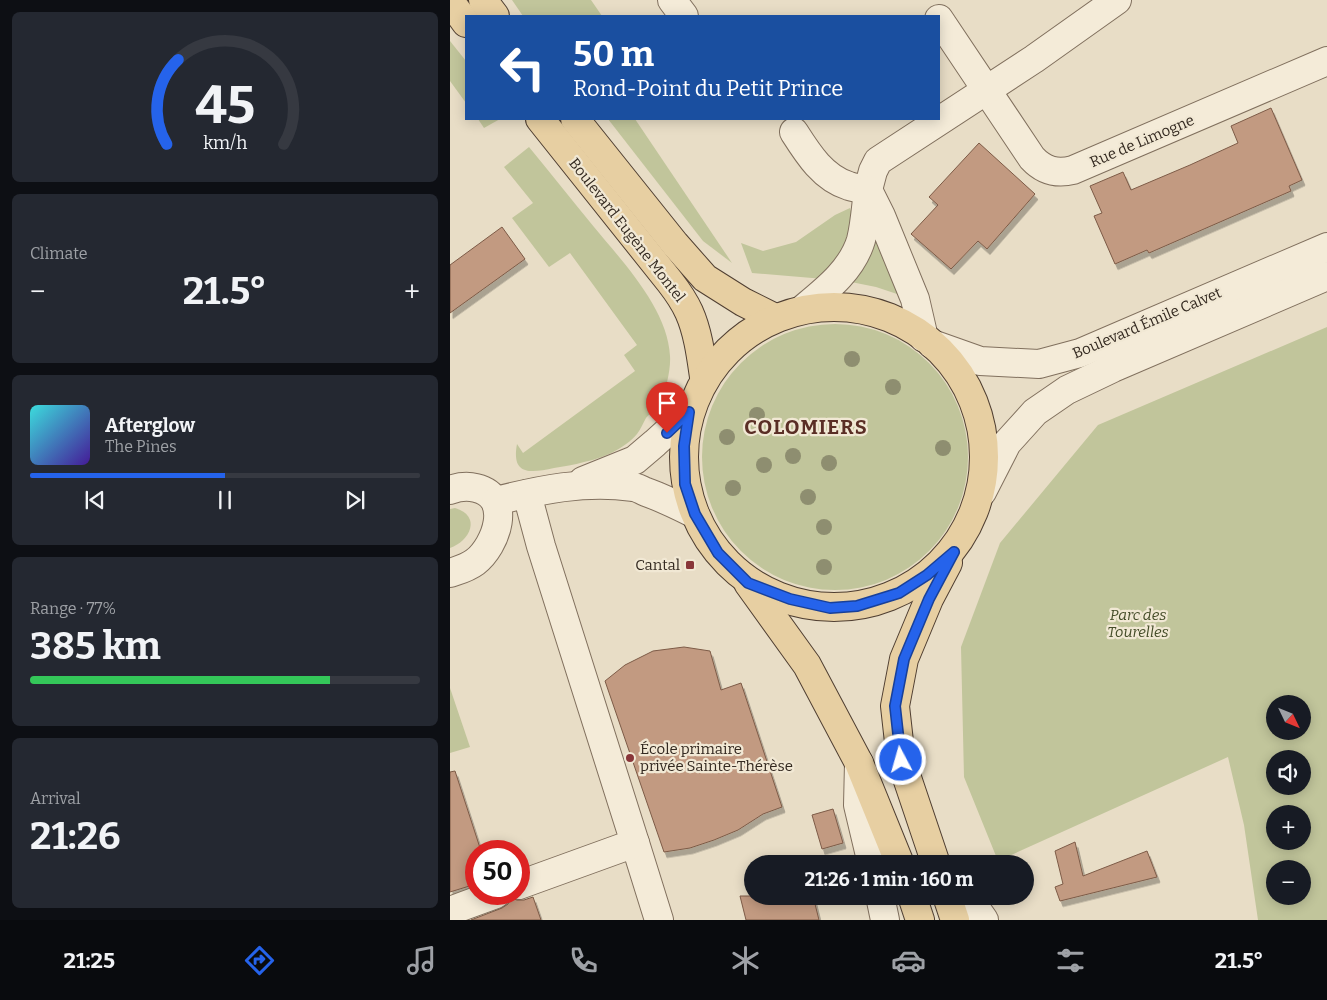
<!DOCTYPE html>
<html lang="en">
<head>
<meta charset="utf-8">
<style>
  body { margin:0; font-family:Bitter,serif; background:#242831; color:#f1f3f6; height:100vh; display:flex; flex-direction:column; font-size:19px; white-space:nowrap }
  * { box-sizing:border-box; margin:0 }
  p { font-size:16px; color:#9ea1a6 }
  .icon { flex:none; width:28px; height:28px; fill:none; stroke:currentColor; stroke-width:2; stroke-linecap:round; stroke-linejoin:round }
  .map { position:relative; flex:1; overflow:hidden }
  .drawer { display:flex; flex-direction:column; gap:12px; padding:12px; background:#0d0f14; width:450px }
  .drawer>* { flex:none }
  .banner { position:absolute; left:15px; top:15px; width:475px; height:105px; border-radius:0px; box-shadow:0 2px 12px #0003; background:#1a4fa0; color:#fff; overflow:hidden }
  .needle { width:32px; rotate:133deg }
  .fabs { position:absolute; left:816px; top:695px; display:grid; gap:10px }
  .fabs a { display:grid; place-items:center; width:45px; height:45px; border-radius:50%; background:#171b24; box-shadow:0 2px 12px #0003; font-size:25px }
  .speed { position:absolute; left:15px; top:840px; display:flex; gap:10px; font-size:25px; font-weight:700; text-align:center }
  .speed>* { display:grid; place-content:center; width:65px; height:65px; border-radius:50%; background:#171b24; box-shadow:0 2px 12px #0003; line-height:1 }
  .speed .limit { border:8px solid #d22; background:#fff; color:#111 }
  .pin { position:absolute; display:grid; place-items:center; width:42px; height:42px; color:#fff; margin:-51px -21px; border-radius:50% 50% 50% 0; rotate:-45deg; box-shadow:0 0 5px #0007 }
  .pin .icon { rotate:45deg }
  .me { position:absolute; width:55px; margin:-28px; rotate:354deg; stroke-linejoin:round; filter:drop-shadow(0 0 4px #0008) }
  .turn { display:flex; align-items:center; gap:18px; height:105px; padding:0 25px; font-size:22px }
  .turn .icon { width:65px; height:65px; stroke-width:2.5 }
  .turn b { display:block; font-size:35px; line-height:42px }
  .big { font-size:38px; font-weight:700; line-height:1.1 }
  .drawer .widget { flex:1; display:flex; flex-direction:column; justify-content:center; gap:8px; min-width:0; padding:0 18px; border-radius:8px; background:#242831 }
  .drawer .dial { align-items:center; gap:0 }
  .dial svg { height:130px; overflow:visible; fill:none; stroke:#363941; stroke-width:7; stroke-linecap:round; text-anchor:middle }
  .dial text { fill:#f1f3f6; stroke:none }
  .song { display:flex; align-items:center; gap:15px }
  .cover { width:60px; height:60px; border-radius:8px; background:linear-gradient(135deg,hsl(180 70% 55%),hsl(260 70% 35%)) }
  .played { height:5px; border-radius:2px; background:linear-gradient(90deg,#2563eb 50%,#363941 50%) }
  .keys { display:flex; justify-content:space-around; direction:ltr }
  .heat { display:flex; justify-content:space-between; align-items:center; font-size:28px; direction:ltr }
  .charge { height:8px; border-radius:4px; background:linear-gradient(90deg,#34c759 77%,#363941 0) }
  .trip { position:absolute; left:294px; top:855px; width:290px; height:50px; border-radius:25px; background:#171b24; box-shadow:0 2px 12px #0003; font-weight:700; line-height:50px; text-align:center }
  .tabs { display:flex; height:80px; justify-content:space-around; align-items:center; background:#090b0e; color:#9ea1a6 }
  .tabs .icon { width:35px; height:35px }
  .tabs .on { color:#2563eb }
  .tabs b { font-size:22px; color:#f1f3f6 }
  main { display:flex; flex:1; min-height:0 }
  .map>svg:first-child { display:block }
  .green { fill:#c1c59b; fill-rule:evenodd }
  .building { fill:#c29a81; stroke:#7d5b47; filter:url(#shadow) }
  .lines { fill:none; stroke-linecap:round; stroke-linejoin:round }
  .minor-casing { stroke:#81705e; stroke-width:30 }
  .major-casing { stroke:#503f32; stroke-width:30 }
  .minor { stroke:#f4ebd8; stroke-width:28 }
  .major { stroke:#e7cfa2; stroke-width:28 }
  .tree { fill:#8e8e70 }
  .route-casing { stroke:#184099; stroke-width:12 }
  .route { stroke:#2563eb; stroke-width:9 }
  .poi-dot { fill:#893639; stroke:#f1e8d4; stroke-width:2 }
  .labels { text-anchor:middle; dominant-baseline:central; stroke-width:4.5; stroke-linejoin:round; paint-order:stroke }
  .street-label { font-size:15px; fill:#332920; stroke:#f1e8d4 }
  .poi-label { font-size:15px; fill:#332920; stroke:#f1e8d4; text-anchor:end }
  .park-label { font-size:15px; font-style:italic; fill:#454d29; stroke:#f1e8d4 }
  .district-label { font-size:20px; font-weight:bold; letter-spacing:1px; fill:#5a2e25; stroke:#f1e8d4 }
</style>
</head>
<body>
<main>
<section class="drawer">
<div class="widget dial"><svg viewBox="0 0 100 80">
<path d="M14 69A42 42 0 1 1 86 69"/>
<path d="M14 69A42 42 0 0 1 21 17" stroke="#2563eb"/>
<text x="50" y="56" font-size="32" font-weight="700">45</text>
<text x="50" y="72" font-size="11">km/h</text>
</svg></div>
<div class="widget"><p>Climate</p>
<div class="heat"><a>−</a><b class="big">21.5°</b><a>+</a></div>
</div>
<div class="widget">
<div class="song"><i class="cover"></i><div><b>Afterglow</b><p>The Pines</p></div></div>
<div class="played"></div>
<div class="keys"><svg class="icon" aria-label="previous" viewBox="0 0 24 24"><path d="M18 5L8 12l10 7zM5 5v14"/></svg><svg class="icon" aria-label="pause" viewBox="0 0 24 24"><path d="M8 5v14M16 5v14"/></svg><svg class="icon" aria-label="next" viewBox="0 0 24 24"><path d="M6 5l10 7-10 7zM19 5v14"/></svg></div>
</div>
<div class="widget"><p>Range · 77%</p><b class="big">385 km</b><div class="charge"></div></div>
<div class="widget"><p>Arrival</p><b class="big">21:26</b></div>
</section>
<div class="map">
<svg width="877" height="920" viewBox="0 0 877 920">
  <defs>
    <filter id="shadow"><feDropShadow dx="3" dy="5.5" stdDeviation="0" flood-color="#0004"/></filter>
  </defs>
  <rect width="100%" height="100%" fill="#e8ddc6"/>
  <g class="green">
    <path d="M62,0h79l11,16h-79z"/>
    <path d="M0,41l16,20v42l-16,-22z"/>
    <path d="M28,119h22l-16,9z"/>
    <path d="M158,119h27l97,144 -29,-22z"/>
    <path d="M79,147c22,27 43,53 65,80 28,34 74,82 76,129 1,12 -4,37 -11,48 -3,5 -9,9 -13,14 -3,5 -5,11 -9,16 -11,14 -36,25 -53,28 -10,3 -20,4 -30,6 -23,5 -43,8 -37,-24l6,9 112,-82 -11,-16 13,-10 -67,-92 -21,14 -37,-49 21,-15 -29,-36z"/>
    <path d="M400,208l4,13 -3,23 -27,35 -72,-6 -11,-30 22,8 33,-9 39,-27z"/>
    <path d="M422,230l28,65 -24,-8 -25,-5z"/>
    <circle cx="385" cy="457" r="133"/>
    <path d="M877,327v593h-69l-14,-95 -16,-68 -230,104 -34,-84 -3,-130 39,-104 98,-118zM825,704h27v27h-27zM825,759h27v27h-27zM825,814h27v27h-27zM825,869h27v27h-27z"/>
    <path d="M5,508c27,8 15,33 -5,40v-39z"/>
    <path d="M0,688l20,59 -20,6z"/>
  </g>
  <g class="building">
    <path d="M821,108l31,72 -13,6 2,5 -142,62 -2,-3 -32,14 -21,-48 8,-3 -12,-27 33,-14 8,18 59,-25 48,-22 -7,-17z"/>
    <path d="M529,143l56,51 -48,55 -9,-8 -27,28 -40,-35 27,-29 -9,-8z"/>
    <path d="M52,227l23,32 -75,54v-48z"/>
    <path d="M234,647l26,4 11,39 20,-7 41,124 -19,7 -25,16 -24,10 -24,8 -26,4 -59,-171 20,-16 28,-14z"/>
    <path d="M5,771l26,80h-5v33l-26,8v-120z"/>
    <path d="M383,809l10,34 -21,6 -10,-34z"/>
    <path d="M625,842l8,34 64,-25 10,26 -97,24 -5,-14 8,-3 -8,-33z"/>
    <path d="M290,896h73l6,24h-73z"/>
    <path d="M83,897l8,23h-70l31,-12 6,-4 3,-6 6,2h7z"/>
  </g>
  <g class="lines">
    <g class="minor-casing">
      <g id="minor">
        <path d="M222,0l12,16"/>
        <path d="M489,19l93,139c12,13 25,16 41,12l254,-109"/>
        <path d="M344,132c14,22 29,46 55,54 6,2 13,3 19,4l5,-19 5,-10 156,-102 83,-59"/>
        <path d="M353,309c23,-19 49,-39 58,-69 4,-16 5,-34 7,-50l13,26 34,83 9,39"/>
        <path d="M482,344l48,17 59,3 41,-11 247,-106"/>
        <path d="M133,481l52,-21 20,-17 34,-31"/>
        <path d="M0,490c8,-3 18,-4 26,-2 38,9 20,58 -1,74 -8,6 -16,8 -25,11"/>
        <path d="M532,492l25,-49 28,-31 32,-22 46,-22 214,-92"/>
        <path d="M46,501c43,-11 90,-21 136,-14 5,0 9,3 14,5 17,6 33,14 49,22"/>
        <path d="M409,763l-1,42 14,59"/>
        <path d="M185,843l24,77"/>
        <path d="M69,885l116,-42 -94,-297 -14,-52"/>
        <path d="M430,896l5,24"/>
        <path d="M514,896l13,14 7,10"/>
        <path d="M0,911l46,-17"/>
      </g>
    </g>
    <g class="major-casing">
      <g id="major">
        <path d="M33,0l12,16"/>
        <path d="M0,1l16,22"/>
        <path d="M90,119l130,163c7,9 14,19 19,30 9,20 12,44 15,65"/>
        <path d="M125,119l100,125 30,34 38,24 30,15"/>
        <circle cx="384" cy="457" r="150"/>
        <path d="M298,583l59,82 52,98 41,101"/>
        <path d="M486,864l-35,-104 -6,-54 9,-47 25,-60 19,-36"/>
        <path d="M462,896l8,24"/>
        <path d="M497,896l8,24"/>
      </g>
    </g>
    <use href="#minor" class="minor"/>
    <use href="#major" class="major"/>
  </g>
  <g class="tree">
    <circle cx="402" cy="359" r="8"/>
    <circle cx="443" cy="387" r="8"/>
    <circle cx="307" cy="415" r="8"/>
    <circle cx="277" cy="437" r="8"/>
    <circle cx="493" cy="448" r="8"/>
    <circle cx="343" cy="456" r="8"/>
    <circle cx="379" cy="463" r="8"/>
    <circle cx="314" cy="465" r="8"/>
    <circle cx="283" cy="488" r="8"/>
    <circle cx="358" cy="497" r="8"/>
    <circle cx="374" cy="527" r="8"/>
    <circle cx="374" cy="567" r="8"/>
  </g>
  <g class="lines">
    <g class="route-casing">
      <path id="route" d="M217,433l22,-21 -5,34 1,38 10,30 23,39 30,30 42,16 40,9 27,-2 42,-13 28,-18 27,-23 -25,47 -25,60 -9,47 6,54"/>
    </g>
    <use href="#route" class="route"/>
  </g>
  <g class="poi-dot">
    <rect x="235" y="560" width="10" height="10" rx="2.5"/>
    <circle cx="180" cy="758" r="5"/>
  </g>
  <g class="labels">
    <g class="street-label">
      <text transform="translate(692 141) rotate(-23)">Rue de Limogne</text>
      <text transform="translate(177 230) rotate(52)">Boulevard Eugène Montel</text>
      <text transform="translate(697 323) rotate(-23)">Boulevard Émile Calvet</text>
    </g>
    <g class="poi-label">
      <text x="230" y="565">Cantal</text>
      <text x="190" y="749" text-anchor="start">École primaire<tspan x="190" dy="17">privée Sainte-Thérèse</tspan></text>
    </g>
    <g class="park-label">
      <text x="688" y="615">Parc des<tspan x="688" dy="17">Tourelles</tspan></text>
    </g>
    <g class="district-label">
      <text x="356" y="427">COLOMIERS</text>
    </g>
  </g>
</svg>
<div class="fabs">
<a><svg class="needle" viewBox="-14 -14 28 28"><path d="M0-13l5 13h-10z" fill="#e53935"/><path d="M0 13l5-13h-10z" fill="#9ea1a6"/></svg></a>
<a><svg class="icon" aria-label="sound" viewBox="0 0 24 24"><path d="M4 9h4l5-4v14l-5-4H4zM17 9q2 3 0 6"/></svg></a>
<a>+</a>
<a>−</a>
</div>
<div class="speed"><div class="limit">50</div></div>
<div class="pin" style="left:217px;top:433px;background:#d93025"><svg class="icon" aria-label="arrive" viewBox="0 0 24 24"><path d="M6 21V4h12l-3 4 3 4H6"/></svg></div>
<svg class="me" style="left:451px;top:760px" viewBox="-20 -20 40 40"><circle r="17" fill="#2563eb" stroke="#fff" stroke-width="3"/><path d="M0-11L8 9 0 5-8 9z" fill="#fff"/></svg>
<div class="trip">21:26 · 1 min · 160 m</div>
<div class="banner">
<div class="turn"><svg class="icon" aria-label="left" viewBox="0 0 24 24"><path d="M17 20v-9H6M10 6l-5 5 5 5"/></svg><div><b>50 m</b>Rond-Point du Petit Prince</div></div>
</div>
</div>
</main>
<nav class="tabs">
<b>21:25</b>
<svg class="icon on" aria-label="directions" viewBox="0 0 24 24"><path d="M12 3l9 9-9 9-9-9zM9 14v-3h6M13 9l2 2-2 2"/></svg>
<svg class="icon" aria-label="music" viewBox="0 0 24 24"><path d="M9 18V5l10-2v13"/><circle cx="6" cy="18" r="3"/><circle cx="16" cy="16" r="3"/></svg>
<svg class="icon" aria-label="phone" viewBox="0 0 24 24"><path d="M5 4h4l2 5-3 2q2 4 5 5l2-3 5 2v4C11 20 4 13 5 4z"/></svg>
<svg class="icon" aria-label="climate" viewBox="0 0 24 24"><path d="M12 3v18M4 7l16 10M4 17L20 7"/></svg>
<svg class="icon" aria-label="car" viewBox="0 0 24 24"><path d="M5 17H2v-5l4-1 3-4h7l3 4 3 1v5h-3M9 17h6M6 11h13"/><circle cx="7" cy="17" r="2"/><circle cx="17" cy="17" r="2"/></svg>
<svg class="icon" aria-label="filters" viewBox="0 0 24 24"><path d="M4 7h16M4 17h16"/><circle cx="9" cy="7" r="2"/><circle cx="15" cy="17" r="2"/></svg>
<b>21.5°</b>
</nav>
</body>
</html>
